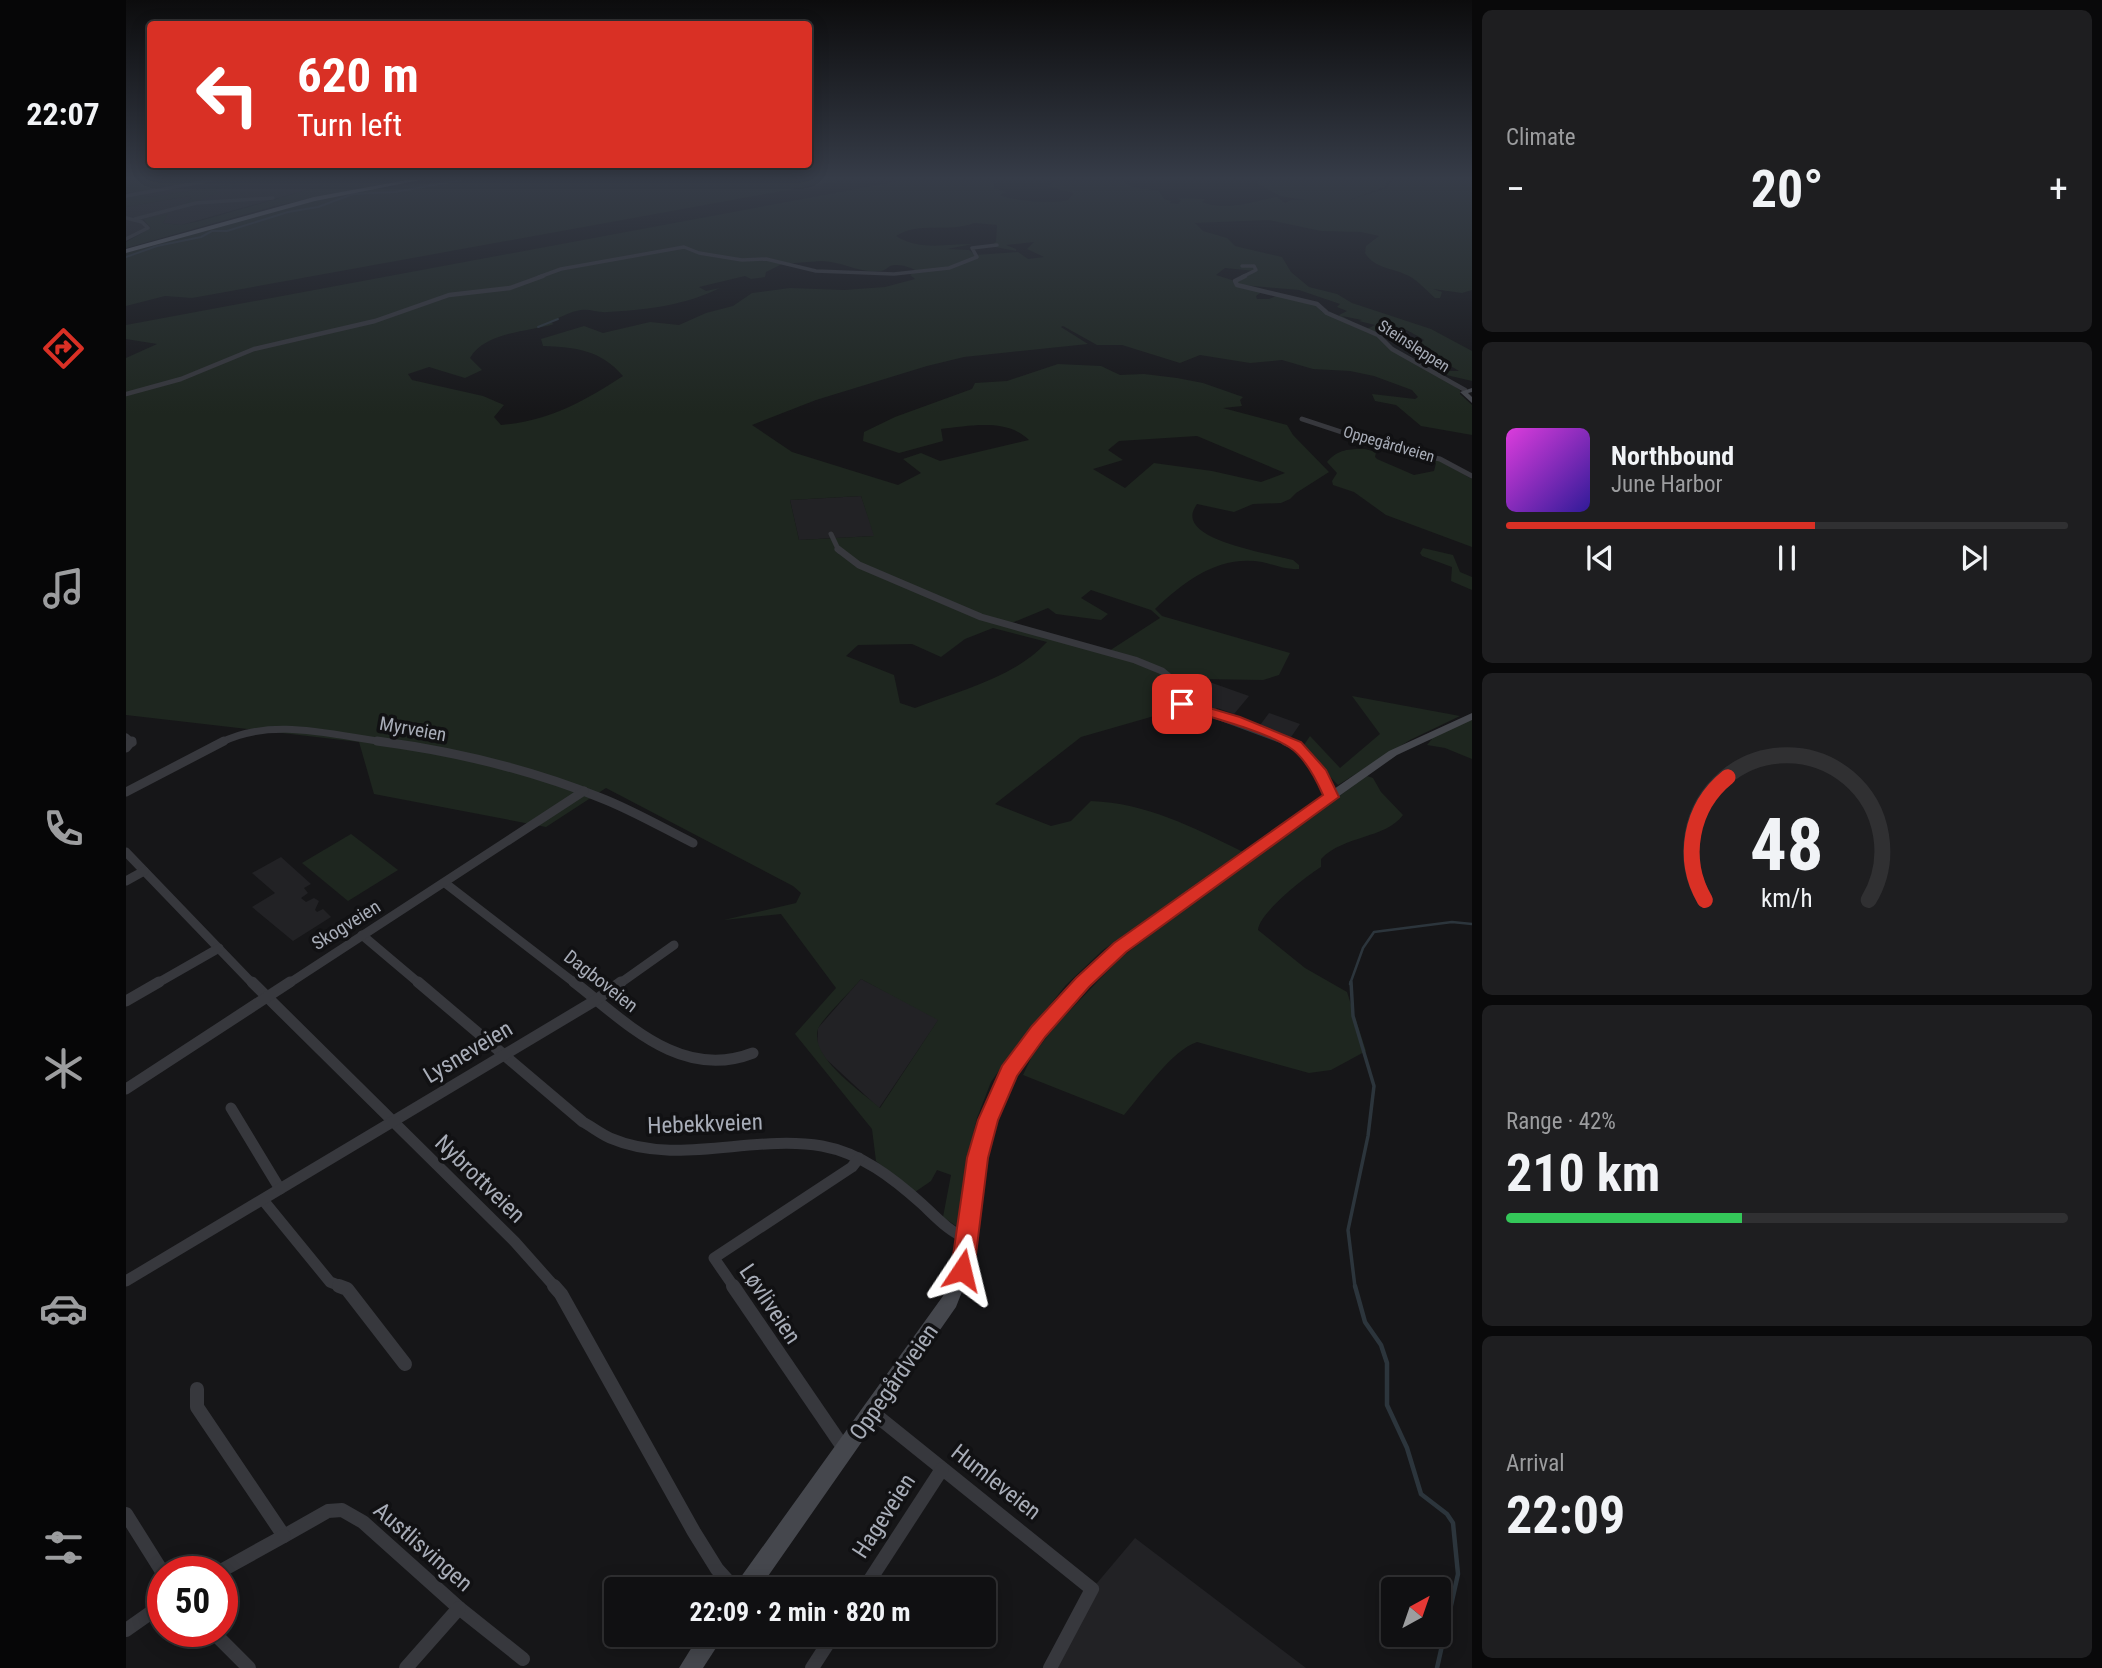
<!DOCTYPE html>
<html lang="en">
<head>
<meta charset="utf-8">
<style>
  body { margin:0; font-family:"Roboto Condensed",sans-serif; background:#1e1e20; color:#f1f3f6; height:100vh; display:flex; flex-direction:column; font-size:26px; white-space:nowrap }
  * { box-sizing:border-box; margin:0 }
  p { font-size:23px; color:#9c9d9f }
  .icon { flex:none; width:38px; height:38px; fill:none; stroke:currentColor; stroke-width:2; stroke-linecap:round; stroke-linejoin:round }
  .map { position:relative; flex:1; overflow:hidden }
  .details { display:flex; flex-direction:column; gap:10px; padding:10px; background:#09090a; width:630px }
  .details>* { flex:none }
  .hud { position:absolute; left:21px; top:21px; width:665px; height:147px; border-radius:7px; box-shadow:0 4px 18px #0003,0 0 0 2px #303032; background:#d93025; color:#fff; overflow:hidden }
  .needle { width:46px; rotate:40deg }
  .controls { position:absolute; left:1255px; top:1577px; display:grid; gap:14px }
  .controls a { display:grid; place-items:center; width:70px; height:70px; border-radius:7px; background:#101012; box-shadow:0 4px 18px #0003,0 0 0 2px #303032; font-size:35px }
  .speed { position:absolute; left:21px; top:1556px; display:flex; gap:14px; font-size:35px; font-weight:700; text-align:center }
  .speed>* { display:grid; place-content:center; width:91px; height:91px; border-radius:50%; background:#101012; box-shadow:0 4px 18px #0003,0 0 0 2px #303032; line-height:1 }
  .speed .limit { border:10px solid #d22; background:#fff; color:#111 }
  .pin { position:absolute; display:grid; place-items:center; width:60px; height:60px; color:#fff; margin:-30px; border-radius:14px; box-shadow:0 4px 10px #0006 }
  .me { position:absolute; width:77px; margin:-38px; rotate:10deg; stroke-linejoin:round; filter:drop-shadow(0 0 5px #0008) }
  .turn { display:flex; align-items:center; gap:24px; height:147px; padding:0 35px; font-size:32px }
  .turn .icon { width:91px; height:91px; stroke-width:2.5 }
  .turn b { display:block; font-size:49px; line-height:60px }
  .big { font-size:52px; font-weight:700; line-height:1.1 }
  .details .card { flex:1; display:flex; flex-direction:column; justify-content:center; gap:10px; min-width:0; padding:0 24px; border-radius:10px; background:#1e1e20 }
  .details .dial { align-items:center; gap:0 }
  .dial svg { height:182px; overflow:visible; fill:none; stroke:#303032; stroke-width:7; stroke-linecap:round; text-anchor:middle }
  .dial text { fill:#f1f3f6; stroke:none }
  .song { display:flex; align-items:center; gap:21px }
  .cover { width:84px; height:84px; border-radius:10px; background:linear-gradient(135deg,hsl(300 70% 55%),hsl(250 70% 35%)) }
  .played { height:7px; border-radius:4px; background:linear-gradient(90deg,#d93025 55%,#303032 55%) }
  .keys { display:flex; justify-content:space-around; direction:ltr }
  .heat { display:flex; justify-content:space-between; align-items:center; font-size:38px; direction:ltr }
  .charge { height:10px; border-radius:5px; background:linear-gradient(90deg,#34c759 42%,#303032 0) }
  .trip { position:absolute; left:478px; top:1577px; width:392px; height:70px; border-radius:7px; background:#101012; box-shadow:0 4px 18px #0003,0 0 0 2px #303032; font-weight:700; line-height:70px; text-align:center }
  main { display:flex; flex:1; min-height:0 }
  .dock { display:flex; flex-direction:column; width:126px; justify-content:space-around; align-items:center; background:#060607; color:#9c9d9f }
  .dock .icon { width:49px; height:49px }
  .dock .selected { color:#d93025 }
  .dock b { font-size:32px; color:#f1f3f6 }
  .map>svg:first-child { display:block }
  .built { fill:#222225 }
  .green { fill:#1e261f; fill-rule:evenodd }
  .lines { fill:none; stroke-linecap:round; stroke-linejoin:round }
  .stream-far3 { stroke:#2c353c; stroke-width:2 }
  .stream-far2 { stroke:#2c353c; stroke-width:2.5 }
  .stream-far1 { stroke:#2c353c; stroke-width:3.5 }
  .stream { stroke:#2c353c; stroke-width:4.5 }
  .street-far6 { stroke:#37383d; stroke-width:3.5 }
  .street-far5 { stroke:#37383d; stroke-width:4.5 }
  .street-far4 { stroke:#37383d; stroke-width:5 }
  .street-far3 { stroke:#37383d; stroke-width:7 }
  .street-far2 { stroke:#37383d; stroke-width:9 }
  .street-far1 { stroke:#37383d; stroke-width:11 }
  .street { stroke:#37383d; stroke-width:14 }
  .secondary { fill:#45474d; fill-rule:evenodd }
  .highway { fill:#63666e; fill-rule:evenodd }
  .route { fill:#d93025; stroke:#8d1f18; stroke-width:2 }
  .labels { text-anchor:middle; dominant-baseline:central; stroke-width:7; stroke-linejoin:round; paint-order:stroke }
  .far-street-label { font-size:16px; fill:#a8adb8; stroke:#111113 }
  .street-label { font-size:19px; fill:#a8adb8; stroke:#111113 }
  .near-street-label { font-size:23px; fill:#a8adb8; stroke:#111113 }
</style>
</head>
<body>
<main>
<nav class="dock">
<b>22:07</b>
<svg class="icon selected" aria-label="directions" viewBox="0 0 24 24"><path d="M12 3l9 9-9 9-9-9zM9 14v-3h6M13 9l2 2-2 2"/></svg>
<svg class="icon" aria-label="music" viewBox="0 0 24 24"><path d="M9 18V5l10-2v13"/><circle cx="6" cy="18" r="3"/><circle cx="16" cy="16" r="3"/></svg>
<svg class="icon" aria-label="phone" viewBox="0 0 24 24"><path d="M5 4h4l2 5-3 2q2 4 5 5l2-3 5 2v4C11 20 4 13 5 4z"/></svg>
<svg class="icon" aria-label="climate" viewBox="0 0 24 24"><path d="M12 3v18M4 7l16 10M4 17L20 7"/></svg>
<svg class="icon" aria-label="car" viewBox="0 0 24 24"><path d="M5 17H2v-5l4-1 3-4h7l3 4 3 1v5h-3M9 17h6M6 11h13"/><circle cx="7" cy="17" r="2"/><circle cx="17" cy="17" r="2"/></svg>
<svg class="icon" aria-label="filters" viewBox="0 0 24 24"><path d="M4 7h16M4 17h16"/><circle cx="9" cy="7" r="2"/><circle cx="15" cy="17" r="2"/></svg>
</nav>
<div class="map">
<svg width="1346" height="1668" viewBox="0 0 1346 1668">
  <rect width="100%" height="100%" fill="#161618"/>
  <g class="built">
    <path d="M79,180h51l-105,17 -18,-3 -7,4v-4l11,-3z"/>
    <path d="M154,180h32l7,2 2,4 -140,39 -18,-2 4,-8 -25,5 9,8 -25,12v-33l63,-11 3,1 -6,7h2l28,-12 -3,-3z"/>
    <path d="M735,496l14,40 -76,4 -9,-40z"/>
    <path d="M1075,679l48,17 -15,18 -17,-6 -4,4 -30,-12z"/>
    <path d="M1143,713l31,11 -11,16 -31,-12z"/>
    <path d="M155,857l30,27 -7,4 4,5 -7,5 5,4 8,-4 5,3 -4,9 2,2 6,-3 8,8 -38,24 -41,-34 23,-14 -23,-20z"/>
    <path d="M735,979l78,40 -60,89 -53,-49 -9,-11 1,-20z"/>
    <path d="M1009,1538l171,130h-256l42,-79z"/>
  </g>
  <g class="green">
    <path d="M0,180h77l-77,13z"/>
    <path d="M130,180h30l-72,9 7,4 -33,11h-4l8,-6 -3,-2 -63,11v-9l7,-4 18,3z"/>
    <path d="M186,180h92l-129,26 -149,42v-6l25,-14 -8,-9 25,-5 -5,9 18,2 19,-4 121,-35 -2,-4z"/>
    <path d="M334,180l36,2 14,-2h333l-651,118 -27,-2 -39,10v-53l202,-56 44,-8z"/>
    <path d="M779,180h81l8,2v6l12,4 -6,3c12,6 55,9 68,5l6,-7 -28,-7 13,-6h62l11,7 27,4 5,8 7,2 -1,2 8,1 3,-4 -4,-2 28,1 -3,3c25,10 50,-1 75,-5l8,6 6,-3h14l-25,-4 -23,-13 3,-3h128l-3,7 -36,13 38,-12 5,-8h80v110l-10,3 -29,-4 9,3 -2,6h-5c-8,-7 -17,-17 -26,-22 -15,-8 -34,-7 -44,-23l1,-7 13,-10 -18,-4 -40,-1 -52,-11 -74,3 8,8 24,7 8,8 47,11 9,15 18,15 28,7 15,9 79,26 41,22v30l-30,-7 3,-3h14l-15,-9 -11,-2 -4,2v4l-15,-9 6,-3 -1,-3 -29,-10 32,1 2,-2c-6,-4 -21,-13 -28,-13 -11,2 -18,7 -29,2l8,-4 -16,-4 3,-1 -20,-4 35,20 15,15 30,14 38,25v4l12,11v30l-51,-9 -25,-21 -21,-4 -3,-7 43,5 3,-2 -6,-7 -38,-14 -24,-5 -37,-2 -31,-9 -32,3 -50,-8 -20,8 -58,-18h-25l-34,-19 -2,1 27,17 -124,13 -37,9 -111,34 -64,25 40,27 106,33 23,-12 -18,-14 18,-6 19,8 89,-21c-22,-22 -59,-14 -88,-11l2,12 -44,12 -36,-12 1,-9 31,-15 77,-28 3,-6 32,-2 51,-17 43,2 19,9 24,-1 33,4 26,5 40,14 -3,3 2,6 -19,2 64,17 6,10 36,37 -33,21 -6,6 -9,4 -28,1 -19,8 -37,-8c-3,5 -6,9 -4,16 7,23 78,34 100,40l6,5v4c-13,1 -24,-4 -37,-7 -44,-7 -77,19 -107,47l7,7 128,37 -11,22 -16,5 -62,-1 -18,21 -1,8 -101,29 -86,67 56,22 20,-5 20,-20c55,2 102,26 152,51l-140,98 -37,35 -54,67 -21,30 -14,36 -10,41 -8,69 -16,-11 8,-42 -14,-5 -6,11 -16,11 -39,-31 -4,-32 -77,-95 41,-46 -55,-74 -57,6 72,-17 5,-10 -8,-7 -187,-98 -60,39 -172,-33 -15,-52 -233,-27v-357l31,-14 -31,-5v-14zM848,223l23,2 -1,17 -6,4 26,5v-2l-10,-4 28,-3 -7,7 17,8 -16,2 -10,-7 -43,3 -6,-5 -22,-1 26,-5c-27,0 -53,7 -77,-8 24,-15 52,-3 78,-13zM695,261c21,0 39,13 60,10 3,0 6,-3 9,-5 8,-3 20,1 27,5l-7,4 5,4 -30,8 -41,3 -54,-2 -38,5 -19,13 -27,7 -27,12 -29,-3 -47,11 -19,-7 -43,13 2,7c32,1 58,4 80,30 -40,26 -74,45 -122,49l-7,-8 10,-12 -21,-9 -71,-16 -4,-6 21,-7 36,11 17,-8 -12,-12c15,-26 57,-26 84,-34l-4,-2c9,-4 21,-11 31,-12 9,-1 18,3 27,2 38,-2 78,-7 112,-24l-14,3 -7,-4 46,-11 6,3 14,-2 1,-5 16,-8zM1099,268l30,3 -19,11 6,3 57,5 41,14 -3,3 10,4 -8,4 2,4 -19,-7 -5,-7 -38,-10 -10,4h-12l-1,-3 7,-5 -28,-6 -3,-5 -16,-5zM1071,436l88,37 -24,9 -49,-11 -58,-8 -29,25 -32,-19 30,-9 -15,-10 11,-9zM735,496l13,40 -75,4 -9,-40zM965,590l60,20 9,8 -51,33 -100,-27 39,-16 8,6 45,6 7,-6 -27,-16zM867,628l54,14c-33,36 -87,48 -132,66l-15,-5 -6,-28 -48,-19 12,-11 54,-1 29,13 24,-18zM735,979l77,41 -58,88c-19,-17 -71,-51 -62,-79 3,-9 35,-40 43,-50z"/>
    <path d="M1239,449l11,3 -1,5 2,2 37,16 20,-4 2,-8 -8,-4 12,2 32,18v68l-86,-32 -32,-23 -21,-7 -1,-4 5,-8 -10,-11c11,-13 22,-13 38,-13z"/>
    <path d="M1297,548l30,7 7,17 12,5v13l-21,-9 1,-14 -30,-11 -2,-3z"/>
    <path d="M1226,696l108,20 -50,24 -72,45 -36,-37 8,-12 30,32 40,-34z"/>
    <path d="M1346,719v40l-27,-11 -18,-3 5,-6 -2,-3z"/>
    <path d="M1241,776l6,2 8,14 22,23c-18,24 -59,20 -82,44v8c-15,9 -62,46 -63,63l47,38 42,24 19,59 -35,19 -22,3 -112,-31c-25,8 -55,52 -73,73l-101,-40 9,-19 24,-31 63,-66 95,-73z"/>
    <path d="M225,834l47,36 -50,31 -46,-38z"/>
  </g>
  <g class="lines">
    <g class="stream-far3">
      <path d="M0,257l31,-11 44,-9 11,-6h15l61,-19 30,-5 35,-13 42,-2 67,-12"/>
      <path d="M412,327l20,-8"/>
    </g>
    <path class="stream-far2" d="M1224,984l13,-36 11,-16 78,-10 20,2"/>
    <path class="stream-far1" d="M1225,982l2,34 21,70 -6,50 -20,94 7,57"/>
    <path class="stream" d="M1229,1286l10,36 16,23 6,18v42l20,43 14,46 26,20 6,9 5,51 -21,94"/>
    <g class="street-far6">
      <path d="M0,196l86,-16"/>
      <path d="M0,218l16,4 6,6 -22,11"/>
      <path d="M9,219l61,-16 77,-5"/>
      <path d="M413,277l22,-8 123,-22 15,6 43,7 24,-1 50,12 78,3 55,-6 28,-11 -5,-9 25,-3"/>
      <path d="M1116,277l14,-7 -2,-4h-12"/>
    </g>
    <g class="street-far5">
      <path d="M1119,276l-10,5 2,4 80,19 10,9 51,22 14,14 73,41"/>
      <path d="M0,394l55,-15 73,-30 121,-28 74,-26 61,-7 33,-12"/>
    </g>
    <g class="street-far4">
      <path d="M1176,419l91,30 47,10 32,17"/>
      <path d="M705,534l8,17"/>
    </g>
    <g class="street-far3">
      <path d="M712,549l21,16 122,52 154,43 27,11 6,5 6,24 116,43"/>
      <path d="M0,737l7,6"/>
      <path d="M94,743c52,-27 115,-7 170,0"/>
    </g>
    <g class="street-far2">
      <path d="M251,741c76,10 152,28 224,57 31,12 62,30 92,45"/>
      <path d="M1159,741c24,9 37,34 47,56"/>
      <path d="M0,748l6,-7"/>
      <path d="M0,792l98,-51"/>
      <path d="M0,852l127,132"/>
      <path d="M0,881l18,-10"/>
      <path d="M319,883l131,101"/>
      <path d="M236,935l58,49"/>
      <path d="M30,984l63,-36"/>
      <path d="M162,984l296,-193"/>
      <path d="M493,984l55,-39"/>
    </g>
    <g class="street-far1">
      <path d="M126,982l263,260 40,45"/>
      <path d="M292,982l165,140c9,5 18,12 27,16 67,29 142,-4 212,8 39,7 71,32 100,58 14,13 27,28 46,35"/>
      <path d="M448,982c53,41 107,99 179,71"/>
      <path d="M0,1001l33,-19"/>
      <path d="M0,1089l164,-107"/>
      <path d="M105,1108l49,81"/>
      <path d="M137,1200l67,82 13,5"/>
      <path d="M0,1281l470,-281 25,-18"/>
      <path d="M608,1287l-20,-29 138,-91 7,-9"/>
    </g>
    <g class="street">
      <path d="M213,1286l8,3 58,75"/>
      <path d="M428,1286l7,8 133,238 23,37 18,20"/>
      <path d="M607,1286l112,164"/>
      <path d="M71,1389v18l87,129 44,-25 14,-1 21,12 96,86 64,51"/>
      <path d="M746,1412l220,177 -42,79"/>
      <path d="M0,1514l37,59"/>
      <path d="M93,1572l65,-36"/>
      <path d="M738,1589l78,-120"/>
      <path d="M0,1630l37,-26"/>
      <path d="M86,1631l37,37"/>
      <path d="M280,1668l53,-60"/>
      <path d="M686,1668l22,-34"/>
    </g>
    <g class="secondary">
      <path d="M1346,388v4l-4,1 4,4v6l-12,-11z"/>
      <path d="M1346,713v7l-75,35 -202,143 -89,70 -53,56 -38,50 -19,46 -11,38 -11,103 -18,46 -197,282h-24l3,-8 205,-285 13,-35 13,-103 11,-38 24,-53 39,-51 53,-56 89,-68 204,-141z"/>
      <path d="M574,1634h25l-22,34h-24z"/>
    </g>
    <path class="highway" d="M281,180h13l-105,21 -189,52v-4l188,-52z"/>
  </g>
  <linearGradient id="sky" x2="0" y2="1"><stop stop-color="#0c0c0d"/><stop offset="0.43" stop-color="#363c48"/><stop offset="1" stop-color="#363c48" stop-opacity="0"/></linearGradient>
  <rect width="1346" height="414" fill="url(#sky)"/>
  <path class="route" d="M1056,700l58,17 61,25 25,28 13,27 -213,155 -37,35 -44,50 -28,39 -19,44 -10,38 -14,112 -3,7 -9,4 -8,-4 -3,-7 16,-112 11,-38 24,-54 30,-40 44,-48 38,-35 209,-148c-7,-16 -18,-38 -34,-48 -27,-17 -80,-30 -112,-40l-2,-3z"/>
  <g class="labels">
    <g class="far-street-label">
      <text transform="translate(1288 346) rotate(33)">Steinsleppen</text>
      <text transform="translate(1263 444) rotate(16)">Oppegårdveien</text>
    </g>
    <g class="street-label">
      <text transform="translate(287 729) rotate(10)">Myrveien</text>
      <text transform="translate(220 925) rotate(-32)">Skogveien</text>
      <text transform="translate(475 981) rotate(38)">Dagboveien</text>
    </g>
    <g class="near-street-label">
      <text transform="translate(342 1052) rotate(-31)">Lysneveien</text>
      <text transform="translate(579 1124) rotate(-2)">Hebekkveien</text>
      <text transform="translate(354 1179) rotate(44)">Nybrottveien</text>
      <text transform="translate(644 1304) rotate(56)">Løvliveien</text>
      <text transform="translate(768 1382) rotate(-55)">Oppegårdveien</text>
      <text transform="translate(870 1482) rotate(38)">Humleveien</text>
      <text transform="translate(758 1516) rotate(-57)">Hageveien</text>
      <text transform="translate(297 1547) rotate(41)">Austlisvingen</text>
    </g>
  </g>
</svg>
<div class="controls">
<a><svg class="needle" viewBox="-14 -14 28 28"><path d="M0-13l5 13h-10z" fill="#e53935"/><path d="M0 13l5-13h-10z" fill="#9c9d9f"/></svg></a>
</div>
<div class="speed"><div class="limit">50</div></div>
<div class="pin" style="left:1056px;top:704px;background:#d93025"><svg class="icon" aria-label="arrive" viewBox="0 0 24 24"><path d="M6 21V4h12l-3 4 3 4H6"/></svg></div>
<svg class="me" style="left:836px;top:1270px" viewBox="-20 -20 40 40"><path d="M0-17L14 15 0 8-14 15z" fill="#d93025" stroke="#fff" stroke-width="4"/></svg>
<div class="trip">22:09 · 2 min · 820 m</div>
<div class="hud">
<div class="turn"><svg class="icon" aria-label="left" viewBox="0 0 24 24"><path d="M17 20v-9H6M10 6l-5 5 5 5"/></svg><div><b>620 m</b>Turn left</div></div>
</div>
</div>
<section class="details">
<div class="card"><p>Climate</p>
<div class="heat"><a>−</a><b class="big">20°</b><a>+</a></div>
</div>
<div class="card">
<div class="song"><i class="cover"></i><div><b>Northbound</b><p>June Harbor</p></div></div>
<div class="played"></div>
<div class="keys"><svg class="icon" aria-label="previous" viewBox="0 0 24 24"><path d="M18 5L8 12l10 7zM5 5v14"/></svg><svg class="icon" aria-label="pause" viewBox="0 0 24 24"><path d="M8 5v14M16 5v14"/></svg><svg class="icon" aria-label="next" viewBox="0 0 24 24"><path d="M6 5l10 7-10 7zM19 5v14"/></svg></div>
</div>
<div class="card dial"><svg viewBox="0 0 100 80">
<path d="M14 69A42 42 0 1 1 86 69"/>
<path d="M14 69A42 42 0 0 1 24 15" stroke="#d93025"/>
<text x="50" y="56" font-size="32" font-weight="700">48</text>
<text x="50" y="72" font-size="11">km/h</text>
</svg></div>
<div class="card"><p>Range · 42%</p><b class="big">210 km</b><div class="charge"></div></div>
<div class="card"><p>Arrival</p><b class="big">22:09</b></div>
</section>
</main>
</body>
</html>
